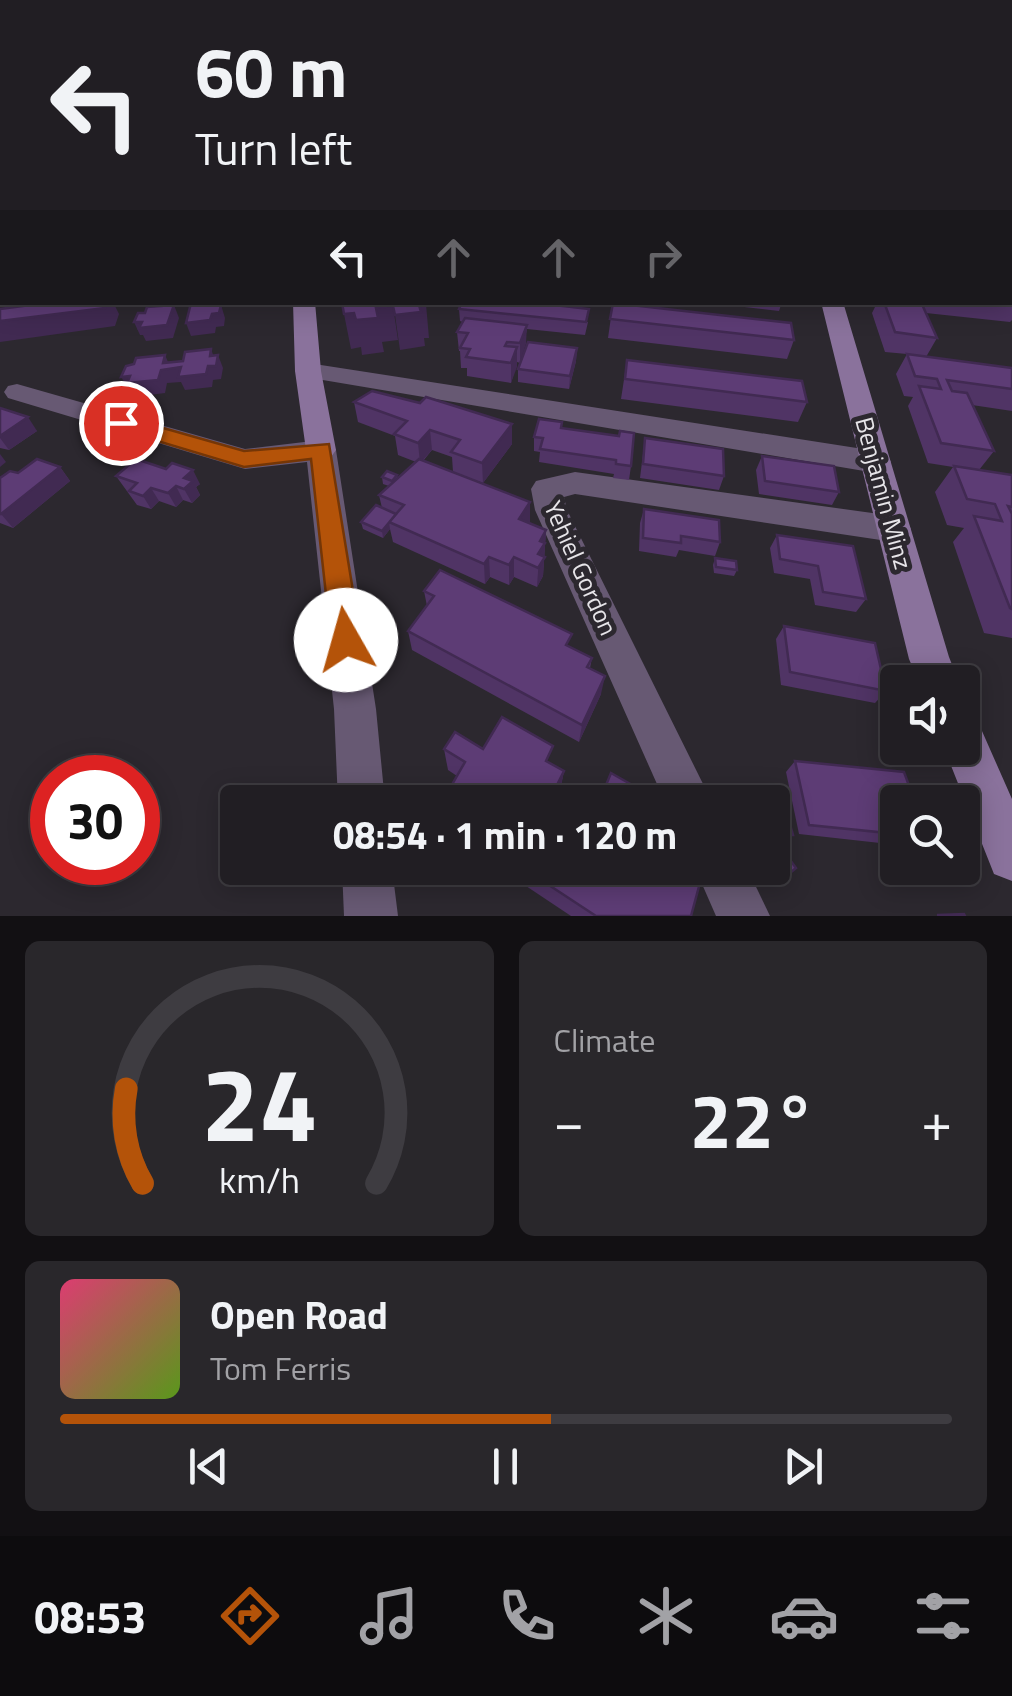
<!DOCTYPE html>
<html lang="en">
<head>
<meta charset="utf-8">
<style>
  body { margin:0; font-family:"Titillium Web",sans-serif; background:#29272b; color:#f1f3f6; height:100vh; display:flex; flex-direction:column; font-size:38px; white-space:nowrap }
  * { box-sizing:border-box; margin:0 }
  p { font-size:32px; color:#a2a2a6 }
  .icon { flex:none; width:55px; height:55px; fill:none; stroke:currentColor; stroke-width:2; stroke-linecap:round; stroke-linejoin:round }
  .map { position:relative; height:916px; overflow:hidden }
  .sheet { display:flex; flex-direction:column; gap:25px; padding:25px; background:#121013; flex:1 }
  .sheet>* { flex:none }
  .hud { position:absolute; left:0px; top:0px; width:1012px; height:305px; box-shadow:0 5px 25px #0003,0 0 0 2px #3e3c41; background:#211e23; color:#f1f3f6; overflow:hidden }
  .tools { position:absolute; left:880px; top:665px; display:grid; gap:20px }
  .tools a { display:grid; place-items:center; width:100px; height:100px; border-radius:10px; background:#211e23; box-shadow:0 5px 25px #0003,0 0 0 2px #3e3c41; font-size:50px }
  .speed { position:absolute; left:30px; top:755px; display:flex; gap:20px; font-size:50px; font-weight:700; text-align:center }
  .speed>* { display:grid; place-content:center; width:130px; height:130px; border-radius:50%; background:#211e23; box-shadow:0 5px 25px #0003,0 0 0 2px #3e3c41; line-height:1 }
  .speed .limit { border:15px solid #d22; background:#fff; color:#111 }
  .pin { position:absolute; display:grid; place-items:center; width:85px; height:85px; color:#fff; margin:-42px; border:5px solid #fff; border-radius:50%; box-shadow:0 2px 10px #0007 }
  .me { position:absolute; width:110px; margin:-55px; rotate:353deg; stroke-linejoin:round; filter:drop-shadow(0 0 8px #0008) }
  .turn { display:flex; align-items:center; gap:35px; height:210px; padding:0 30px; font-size:45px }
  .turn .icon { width:130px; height:130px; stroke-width:2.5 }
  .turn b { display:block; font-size:70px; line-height:85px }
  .lanes { display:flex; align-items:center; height:95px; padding:0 30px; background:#0003; justify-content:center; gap:50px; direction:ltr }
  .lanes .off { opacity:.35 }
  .big { font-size:75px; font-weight:700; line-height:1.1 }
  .sheet .card { flex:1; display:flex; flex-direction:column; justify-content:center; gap:15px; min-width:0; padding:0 35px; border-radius:15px; background:#29272b }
  .sheet .dial { align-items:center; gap:0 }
  .dial svg { height:260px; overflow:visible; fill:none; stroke:#3e3c41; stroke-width:7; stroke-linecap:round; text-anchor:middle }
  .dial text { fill:#f1f3f6; stroke:none }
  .song { display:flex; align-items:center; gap:30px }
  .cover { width:120px; height:120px; border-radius:15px; background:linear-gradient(135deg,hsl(340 70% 55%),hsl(90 70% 35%)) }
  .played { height:10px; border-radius:5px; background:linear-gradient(90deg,#b45309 55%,#3e3c41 55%) }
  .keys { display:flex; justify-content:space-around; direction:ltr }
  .heat { display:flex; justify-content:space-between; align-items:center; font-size:55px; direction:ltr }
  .sheet .tiles { flex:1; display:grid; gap:25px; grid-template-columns:1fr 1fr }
  .card:last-child { grid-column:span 2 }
  .trip { position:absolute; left:220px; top:785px; width:570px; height:100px; border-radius:10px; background:#211e23; box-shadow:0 5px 25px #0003,0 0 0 2px #3e3c41; font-weight:700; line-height:100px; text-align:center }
  .dock { display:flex; height:160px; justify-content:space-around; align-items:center; background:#0d0c0e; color:#a2a2a6 }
  .dock .icon { width:70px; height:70px }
  .dock .current { color:#b45309 }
  .dock b { font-size:45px; color:#f1f3f6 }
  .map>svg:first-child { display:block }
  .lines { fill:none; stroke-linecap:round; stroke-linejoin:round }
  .street { fill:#675973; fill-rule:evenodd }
  .secondary { fill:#8a729c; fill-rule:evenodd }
  .wall { fill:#503465 }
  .shaded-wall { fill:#412a52 }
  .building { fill:#5d3c75; stroke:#412a52; stroke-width:2.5 }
  .route { fill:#b45309; stroke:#753606; stroke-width:2.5 }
  .labels { text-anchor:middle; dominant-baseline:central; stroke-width:10; stroke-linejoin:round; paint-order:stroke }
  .street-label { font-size:25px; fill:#e7e5e9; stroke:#2c282f }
</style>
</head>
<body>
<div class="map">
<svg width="1012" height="916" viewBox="0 0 1012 916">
  <rect width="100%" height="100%" fill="#2c282f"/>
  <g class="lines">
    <g class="street">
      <path d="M2,158v11l-2,1v-11z"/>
      <path d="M308,363l568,88 11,4 4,7 -4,7 -11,4 -577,-97 -4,-5z"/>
      <path d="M17,384l228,65 76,-9 10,3 5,7 40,259 9,93h-47l-4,-93 -27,-247 -62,7 -237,-71 -4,-6 4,-6z"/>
      <path d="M575,472l319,44 12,4 5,9 -5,9 -12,4 -319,-48 -11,3 3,13 145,292h-47l-130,-292 -4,-21 5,-8z"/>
      <path d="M342,868h50l6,48h-54z"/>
      <path d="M695,868h52l23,48h-54z"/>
    </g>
    <g class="secondary">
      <path d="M293,302h22l6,69 15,79 -5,7h-20l-5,-7 -11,-79z"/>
      <path d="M821,302h22l106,355 10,25h-40l-10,-23z"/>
      <path d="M962,716l16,6 34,77v82l-18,-7 -50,-126h18z"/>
    </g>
  </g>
  <g class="wall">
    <rect x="1010" y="108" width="2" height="65"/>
    <path d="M1010,180h2v67l-2,-3z"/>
    <path d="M1010,251h2v69l-2,2 -84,-9 11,25 -11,19 86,11v43l-40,-6 22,46 -15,19 33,5v163l-28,-5 -31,-91 11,-14 -17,-3 -12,-33 18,-25 -25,-4 -20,-57 5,-9 -9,-1 -8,-22 11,-20 -22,-2 -13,-39 3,-6 -5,-1 -1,-4h141z"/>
    <path d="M701,302h81l-3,9z"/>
    <path d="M613,303l181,37 -7,19 -179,-21z"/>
    <path d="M459,309l129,13 -3,13 -58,-6 -7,34 -3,-1 -6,21 -44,-7v-8h-6l-1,-17h-1l-2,-19 6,-10 -3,-1z"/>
    <path d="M577,348l-1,13 -7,28 -51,-7v-13z"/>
    <path d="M627,360l180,42 -9,20 -177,-23z"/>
    <path d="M354,402l158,42 -29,39 -30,-11 -1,-15 -20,-7 -9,11 107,61 -1,1 17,7 -3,46 -6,11 -23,-10 -5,8 -19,-8 -5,7 -92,-42 -3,-13 -7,9 -20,-9 -2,-7 21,-14 -3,-13 10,-9 -6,-2 -1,-7 15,-2 1,3 18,-16 -18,-7 -3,-19 -37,-14z"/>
    <path d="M0,408l37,23 -28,19 -9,-2z"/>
    <path d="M562,428l69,38 -2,14 -16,-2 1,-4 -75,-12 1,-10 -6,-1v-14z"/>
    <path d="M645,438l79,38 -5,14 -79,-12z"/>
    <path d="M762,456l77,36 -7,13 -73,-11 -3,-24z"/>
    <path d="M60,467l10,14 -57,47 -13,-5v-45l18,-5z"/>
    <path d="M116,476l84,8 -4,3 4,8 -8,8 -9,-3 -7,7 -17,-6 -8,8 -14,-4z"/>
    <path d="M644,509l76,33 -5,14 -36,-6 -3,7 -37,-6 1,-28z"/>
    <path d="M777,535l89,64 -10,13 -41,-7 -5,-26 -36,-6 -4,-25z"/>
    <path d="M715,558l22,12 -3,6 -20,-3 -1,-8z"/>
    <path d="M424,591l146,56 22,11 -2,10 11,26 -22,48 -167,-92 -4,-19 19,-25z"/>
    <path d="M784,626l102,65 -11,12 -94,-18 -5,-46z"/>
    <path d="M444,749l107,15 13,7 -4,20 -103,-15 -9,-6z"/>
    <path d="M795,761l103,41v43l-99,-11 -13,-62z"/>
    <path d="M773,813l20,22 -5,5h-14z"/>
    <path d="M499,868h182l10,48h-120z"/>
    <path d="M761,868h35l-22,18z"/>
  </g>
  <g class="shaded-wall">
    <path d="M0,216l2,3v76l-2,1z"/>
    <path d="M107,302h6l6,12 -4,12 -115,16v-21z"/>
    <path d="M214,302l5,10 2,-7 4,13 -1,8 -8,1 -1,6 -24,3 -5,-13 28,-18z"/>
    <path d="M426,304l3,34h-5l1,8 -25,4 -5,-35 24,-10z"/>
    <path d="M174,305l5,13 -6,20 -27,3 -3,-6h-3l-6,-13z"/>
    <path d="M393,306l5,34 -16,2 2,10 -22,3 -1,-8 -10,2 -7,-35z"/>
    <path d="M527,325l-1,19 -6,19v-20z"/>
    <path d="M517,347v20l-6,16v-20z"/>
    <path d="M577,348l-1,13 -7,28 1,-13z"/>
    <path d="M211,349l5,14 2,-8 5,13 -2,11 -8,1 -1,7 -27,3 -4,-8 -14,1 -2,10 -31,4 -13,-20 42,-14 2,-8 6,14 39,-13z"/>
    <path d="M28,417l9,14 -28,19 -9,-12v-2z"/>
    <path d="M512,424v20l-29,39 -1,-20z"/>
    <path d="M430,430l2,20 -12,13 -2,-20z"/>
    <path d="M0,454l6,8 -6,5z"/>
    <path d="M60,467l10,14 -57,47 -12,-14z"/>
    <path d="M193,470l7,14 -4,3 4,8 -8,8 -8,-14v-11z"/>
    <path d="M176,486l7,14 -7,7 -8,-14z"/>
    <path d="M151,488l8,13 -8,8 -8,-13z"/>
    <path d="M530,502v20l-11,17v-20z"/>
    <path d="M389,522l1,7 -7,9 -1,-7z"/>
    <path d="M546,530l-3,46 -6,11 3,-46z"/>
    <path d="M489,557l1,20 -5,7 -1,-20z"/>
    <path d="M514,557v20l-5,8v-20z"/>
    <path d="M605,676l-4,18 -22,48 3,-17z"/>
    <path d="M564,771l-4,20 -5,11 -1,-11z"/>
  </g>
  <g class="building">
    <rect x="1010" y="138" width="2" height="19"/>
    <rect x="0" y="200" width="2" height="26"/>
    <path d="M1010,251h2v18l-2,-3z"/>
    <path d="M53,302h54l-2,6 -105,13v-12z"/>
    <path d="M214,302v3h7l-2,8 -7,1 -2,6 -24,3 5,-20z"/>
    <path d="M426,302v2l-7,1 2,7 -26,3 -2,-9 -17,2 2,10 -22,2 -2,-7 -10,1 -2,-11z"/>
    <path d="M462,302h66l61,7 -3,13 -127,-13z"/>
    <path d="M884,302h37l16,36 -42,-6z"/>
    <path d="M613,303l178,20 3,17 -184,-21z"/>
    <path d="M174,305l-7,20 -28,3 3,-6h-8l4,-9h7l2,-6z"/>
    <path d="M465,318l62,7 -7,18 -13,-1 -2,4 12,1 -6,16 -45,-6 4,-8 -10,-1 8,-15 -11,-1z"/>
    <path d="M528,342l49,6 -7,28 -52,-7z"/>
    <path d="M211,349l-1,7 8,-1 -2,11h-8l-2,8 -28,3 3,-10 -20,3 -3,10 -31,3 3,-7 -9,1 5,-11 8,-2 2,-6 29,-3 -2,8 20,-2 2,-9z"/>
    <path d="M907,354l105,14v21l-65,-9 5,11 15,2 27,58 -53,-8 -22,-57 22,3 -4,-10 -22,-3z"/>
    <path d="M627,360l175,21 5,21 -182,-23z"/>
    <path d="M372,391l48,12 6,-6 86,27 -30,39 -31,-11 9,-12 -30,-10 -12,13 -24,-9 13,-13 -53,-19z"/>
    <path d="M0,408l28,9 -28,19z"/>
    <path d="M539,419l23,3 -1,6 58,8 1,-5 14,2 -3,33 -15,-2v-4l-76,-11 3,-11 -9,-1z"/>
    <path d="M645,438l78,11 1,27 -81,-12z"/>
    <path d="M762,456l72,10 5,26 -74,-11z"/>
    <path d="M37,459l23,8 -59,47 -1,-1v-35l10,-7 8,2z"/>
    <path d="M136,459l30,10 6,-6 21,7 -9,8 9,3 -9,8 -8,-3 -8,7 -17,-5 -8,8 -14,-5 8,-8 -21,-7z"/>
    <path d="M419,459l111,43 -11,17 27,11 -6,11 5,2 -7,11 7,3 -7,11 -24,-11 -5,8 -20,-8 -5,7 -95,-42 15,-17 -25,-10z"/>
    <path d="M954,466l58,9v32l-4,-1 4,8v95l-2,-1 -36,-92 28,5 -7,-17 -28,-5z"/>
    <path d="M387,471l10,4 -5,6 -10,-4z"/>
    <path d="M376,505l20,9 -14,17 -21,-9z"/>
    <path d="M644,509l75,11 1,22 -39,-6v7l-38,-5z"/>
    <path d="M777,535l76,11 13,53 -43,-7 -5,-26 -38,-7z"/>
    <path d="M715,558l21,3 1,9 -21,-3z"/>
    <path d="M440,570l132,64 -6,11 26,13 -5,9 18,9 -23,49 -174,-94 26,-35 -10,-5z"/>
    <path d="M784,626l91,17 11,48 -96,-19z"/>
    <path d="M502,717l51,29 -7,15 18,10 -10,20 19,11h-131l23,-40 -21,-13 11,-17 28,17z"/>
    <path d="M795,761l109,11 11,30h-17v32l-89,-9z"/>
    <path d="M611,773l51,29h-63z"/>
    <path d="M773,813l14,1 6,21h-14z"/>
    <path d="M776,841l20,27 -17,14 -10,-14h3v-24z"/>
    <path d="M523,868h158l20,11 -10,37h-95z"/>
    <path d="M964,914l1,2 -28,-1z"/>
  </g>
  <linearGradient id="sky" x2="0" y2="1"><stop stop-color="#18161a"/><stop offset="0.46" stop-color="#454858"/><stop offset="1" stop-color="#454858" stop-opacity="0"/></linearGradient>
  <rect width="1012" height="236" fill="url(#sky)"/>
  <path class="route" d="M121,416l123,35 85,-7 32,196 -5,9 -10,4 -11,-4 -4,-9 -20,-181 -67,8 -130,-39 -3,-5z"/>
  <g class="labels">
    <g class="street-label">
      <text transform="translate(884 493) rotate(75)">Benjamin Minz</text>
      <text transform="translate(581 568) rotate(66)">Yehiel Gordon</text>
    </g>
  </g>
</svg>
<div class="tools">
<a><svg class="icon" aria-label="sound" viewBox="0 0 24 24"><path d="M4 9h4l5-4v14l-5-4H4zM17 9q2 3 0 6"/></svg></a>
<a><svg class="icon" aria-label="search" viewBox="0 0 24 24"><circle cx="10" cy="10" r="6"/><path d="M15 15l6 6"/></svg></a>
</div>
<div class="speed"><div class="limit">30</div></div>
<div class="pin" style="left:121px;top:423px;background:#d93025"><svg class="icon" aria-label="arrive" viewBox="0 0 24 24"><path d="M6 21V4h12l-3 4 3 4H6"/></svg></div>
<svg class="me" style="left:346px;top:640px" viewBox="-20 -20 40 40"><circle r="19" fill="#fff"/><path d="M0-13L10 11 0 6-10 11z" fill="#b45309"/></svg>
<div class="trip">08:54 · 1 min · 120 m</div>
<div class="hud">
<div class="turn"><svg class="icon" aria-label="left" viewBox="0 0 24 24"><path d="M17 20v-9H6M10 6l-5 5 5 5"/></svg><div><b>60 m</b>Turn left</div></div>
<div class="lanes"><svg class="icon" aria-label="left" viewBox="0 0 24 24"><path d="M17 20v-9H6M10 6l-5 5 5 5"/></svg><svg class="icon off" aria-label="ahead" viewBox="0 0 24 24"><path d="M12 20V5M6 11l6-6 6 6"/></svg><svg class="icon off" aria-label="ahead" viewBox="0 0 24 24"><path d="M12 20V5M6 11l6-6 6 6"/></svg><svg class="icon off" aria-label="right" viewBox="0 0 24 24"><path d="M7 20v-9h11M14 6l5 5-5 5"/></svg></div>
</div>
</div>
<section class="sheet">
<div class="tiles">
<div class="card dial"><svg viewBox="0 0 100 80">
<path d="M14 69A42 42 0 1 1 86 69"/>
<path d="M14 69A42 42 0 0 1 9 40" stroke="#b45309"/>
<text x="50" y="56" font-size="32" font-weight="700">24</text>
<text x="50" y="72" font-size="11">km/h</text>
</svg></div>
<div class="card"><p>Climate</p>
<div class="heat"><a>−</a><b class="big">22°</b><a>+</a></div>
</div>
<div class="card">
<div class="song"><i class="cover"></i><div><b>Open Road</b><p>Tom Ferris</p></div></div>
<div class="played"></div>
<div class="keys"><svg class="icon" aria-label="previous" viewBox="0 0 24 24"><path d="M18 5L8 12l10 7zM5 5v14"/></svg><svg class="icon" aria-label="pause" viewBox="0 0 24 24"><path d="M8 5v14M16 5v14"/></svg><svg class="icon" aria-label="next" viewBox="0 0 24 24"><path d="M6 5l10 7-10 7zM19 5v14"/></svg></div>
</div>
</div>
</section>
<nav class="dock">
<b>08:53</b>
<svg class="icon current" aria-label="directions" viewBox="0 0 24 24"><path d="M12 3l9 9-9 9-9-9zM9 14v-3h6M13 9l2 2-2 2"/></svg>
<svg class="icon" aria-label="music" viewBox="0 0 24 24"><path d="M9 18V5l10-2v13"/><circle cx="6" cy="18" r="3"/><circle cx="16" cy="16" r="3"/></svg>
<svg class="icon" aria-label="phone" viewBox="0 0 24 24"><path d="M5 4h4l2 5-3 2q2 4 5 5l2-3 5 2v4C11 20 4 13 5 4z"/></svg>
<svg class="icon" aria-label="climate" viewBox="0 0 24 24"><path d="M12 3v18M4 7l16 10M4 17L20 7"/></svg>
<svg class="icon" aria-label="car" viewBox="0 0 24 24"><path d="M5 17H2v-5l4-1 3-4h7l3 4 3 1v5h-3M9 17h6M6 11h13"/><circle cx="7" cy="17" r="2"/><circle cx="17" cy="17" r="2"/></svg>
<svg class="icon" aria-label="filters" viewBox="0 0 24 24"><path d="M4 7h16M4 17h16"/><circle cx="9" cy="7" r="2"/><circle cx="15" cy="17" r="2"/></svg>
</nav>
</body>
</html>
